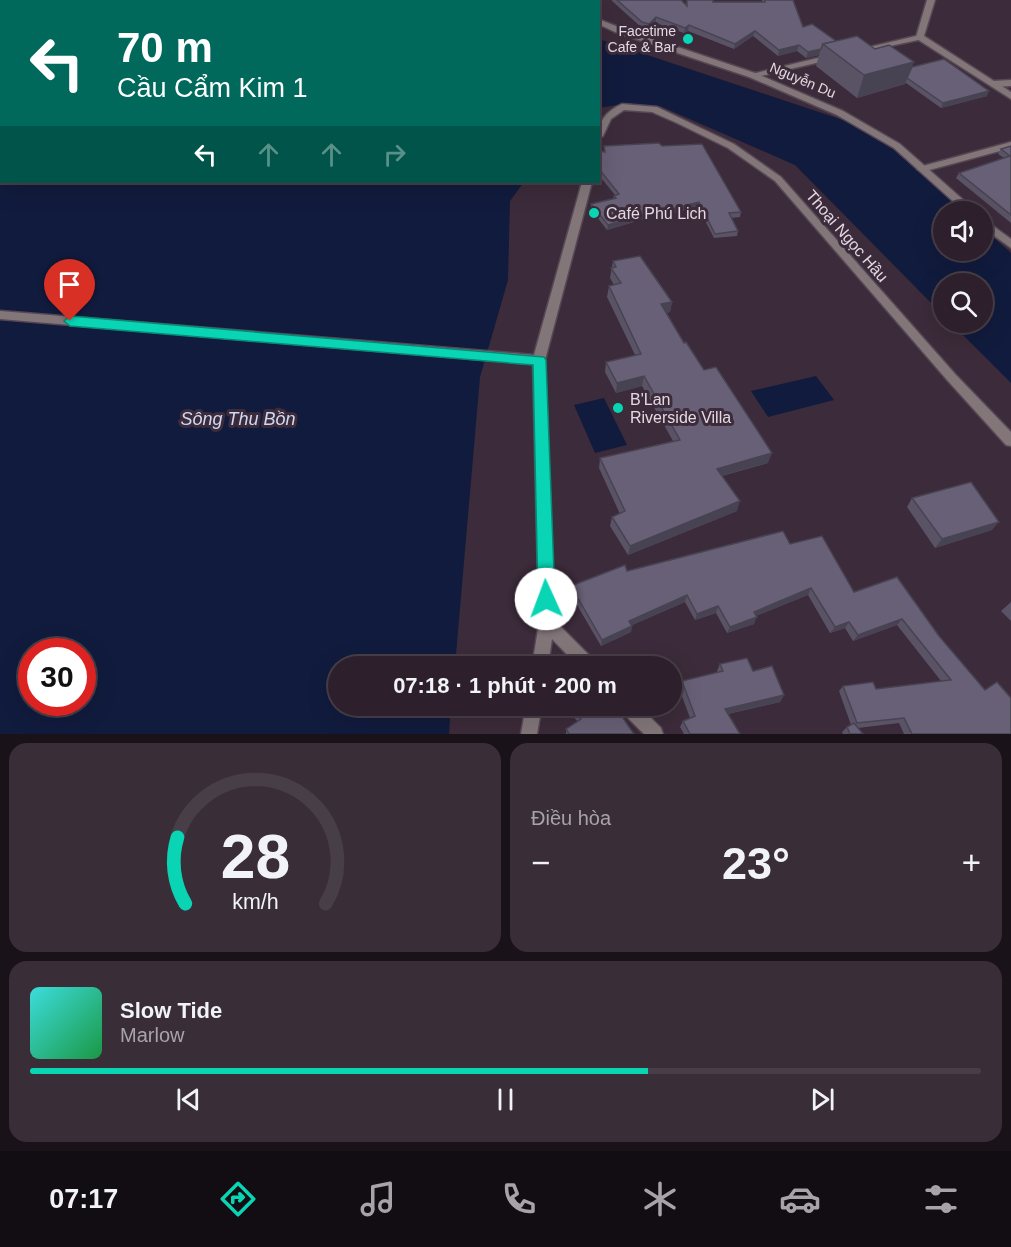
<!DOCTYPE html>
<html lang="vi">
<head>
<meta charset="utf-8">
<style>
  body { margin:0; font-family:Helvetica,sans-serif; background:#392d38; color:#f1f3f6; height:100vh; display:flex; flex-direction:column; font-size:22px; white-space:nowrap }
  * { box-sizing:border-box; margin:0 }
  p { font-size:20px; color:#a7a3a9 }
  .icon { flex:none; width:33px; height:33px; fill:none; stroke:currentColor; stroke-width:2; stroke-linecap:round; stroke-linejoin:round }
  .map { position:relative; height:734px; overflow:hidden }
  .side { display:flex; flex-direction:column; gap:9px; padding:9px; background:#191218; flex:1 }
  .side>* { flex:none }
  .hud { position:absolute; left:0px; top:0px; width:600px; height:183px; box-shadow:0 6px 24px #0002,0 0 0 2px #483e48; background:#00695c; color:#fff; overflow:hidden }
  .buttons { position:absolute; left:933px; top:201px; display:grid; gap:12px }
  .buttons a { display:grid; place-items:center; width:60px; height:60px; border-radius:50%; background:#2d202c; box-shadow:0 6px 24px #0002,0 0 0 2px #483e48; font-size:30px }
  .speed { position:absolute; left:18px; top:638px; display:flex; gap:12px; font-size:30px; font-weight:700; text-align:center }
  .speed>* { display:grid; place-content:center; width:78px; height:78px; border-radius:50%; background:#2d202c; box-shadow:0 6px 24px #0002,0 0 0 2px #483e48; line-height:1 }
  .speed .limit { border:9px solid #d22; background:#fff; color:#111 }
  .pin { position:absolute; display:grid; place-items:center; width:51px; height:51px; color:#fff; margin:-62px -26px; border-radius:50% 50% 50% 0; rotate:-45deg; box-shadow:0 0 6px #0007 }
  .pin .icon { rotate:45deg }
  .me { position:absolute; width:66px; margin:-33px; rotate:358deg; stroke-linejoin:round; filter:drop-shadow(0 0 4px #0008) }
  .turn { display:flex; align-items:center; gap:21px; height:126px; padding:0 18px; font-size:27px }
  .turn .icon { width:78px; height:78px; stroke-width:2.5 }
  .turn b { display:block; font-size:42px; line-height:51px }
  .lanes { display:flex; align-items:center; height:57px; padding:0 18px; background:#0003; justify-content:center; gap:30px; direction:ltr }
  .lanes .off { opacity:.35 }
  .big { font-size:45px; font-weight:700; line-height:1.1 }
  .side .widget { flex:1; display:flex; flex-direction:column; justify-content:center; gap:9px; min-width:0; padding:0 21px; border-radius:18px; background:#392d38 }
  .side .dial { align-items:center; gap:0 }
  .dial svg { height:156px; overflow:visible; fill:none; stroke:#483e48; stroke-width:7; stroke-linecap:round; text-anchor:middle }
  .dial text { fill:#f1f3f6; stroke:none }
  .song { display:flex; align-items:center; gap:18px }
  .cover { width:72px; height:72px; border-radius:9px; background:linear-gradient(135deg,hsl(180 70% 55%),hsl(140 70% 35%)) }
  .played { height:6px; border-radius:3px; background:linear-gradient(90deg,#09d5b5 65%,#483e48 65%) }
  .keys { display:flex; justify-content:space-around; direction:ltr }
  .heat { display:flex; justify-content:space-between; align-items:center; font-size:33px; direction:ltr }
  .side .tiles { flex:1; display:grid; gap:9px; grid-template-columns:1fr 1fr }
  .widget:last-child { grid-column:span 2 }
  .trip { position:absolute; left:328px; top:656px; width:354px; height:60px; border-radius:30px; background:#2d202c; box-shadow:0 6px 24px #0002,0 0 0 2px #483e48; font-weight:700; line-height:60px; text-align:center }
  .tabs { display:flex; height:96px; justify-content:space-around; align-items:center; background:#120d12; color:#a7a3a9 }
  .tabs .icon { width:42px; height:42px }
  .tabs .active { color:#09d5b5 }
  .tabs b { font-size:27px; color:#f1f3f6 }
  .map>svg:first-child { display:block }
  .water { fill:#111b3d; fill-rule:evenodd }
  .lines { fill:none; stroke-linecap:round; stroke-linejoin:round }
  .minor-casing { stroke:#574755; stroke-width:3 }
  .tertiary-casing { stroke:#574755; stroke-width:3 }
  .minor { fill:#827679; fill-rule:evenodd }
  .tertiary { fill:#827679; fill-rule:evenodd }
  .wall { fill:#595365 }
  .shaded-wall { fill:#484353 }
  .building { fill:#676076; stroke:#484353; stroke-width:1.5 }
  .route { fill:#09d5b5; stroke:#068a76; stroke-width:1.5 }
  .poi-dot { fill:#09d5b5; stroke:#3c2b3a; stroke-width:2 }
  .labels { text-anchor:middle; dominant-baseline:central; stroke-width:6; stroke-linejoin:round; paint-order:stroke }
  .far-poi-label { font-size:14px; fill:#e4d9e3; stroke:#3c2b3a; text-anchor:end }
  .far-street-label { font-size:14px; fill:#e4d9e3; stroke:#3c2b3a }
  .poi-label { font-size:16px; fill:#e4d9e3; stroke:#3c2b3a; text-anchor:start }
  .street-label { font-size:16px; fill:#e4d9e3; stroke:#3c2b3a }
  .water-label { font-size:18px; font-style:italic; fill:#ced9f4; stroke:#3c2b3a }
</style>
</head>
<body>
<div class="map">
<svg width="1011" height="734" viewBox="0 0 1011 734">
  <rect width="100%" height="100%" fill="#3c2b3a"/>
  <g class="water">
    <path d="M0,0h557l-555,2v180h522l-14,19 -2,79 -28,97 -25,289h-116v39h112l-2,29h-449zM32,651h50v51h-50z"/>
    <path d="M599,39l250,83 29,14 86,75 -20,1v38h38l1,-22 28,25v130l-60,-60 31,-1v-38h-38l-1,31 -148,-150 -135,-59 -36,-2 -25,4z"/>
    <path d="M816,376l18,24 -66,17 -17,-26z"/>
    <path d="M604,398l23,47 -32,8 -21,-48z"/>
  </g>
  <g class="lines">
    <g class="minor-casing">
      <g id="minor">
        <path d="M920,35l4,2 -1,2 -66,14 -4,-2z"/>
        <path d="M834,54h3v4l-85,20 -4,-3z"/>
        <path d="M1011,80v6l-18,1 -4,-3 4,-3z"/>
        <path d="M622,104l35,3 77,37 47,33 175,198 55,57v14l-5,-1 -58,-64 -173,-200 -47,-33 -51,-25 -25,-11 -28,-2 -13,9 -8,17 -5,3c0,-18 8,-28 24,-35z"/>
        <path d="M1011,142v6l-89,24 -5,-3 2,-2z"/>
        <path d="M582,182h10l-47,178 9,260 41,41 2,5h-19l-26,-27 -4,27h-16l7,-43 -6,-259 -533,-45v-8l534,44z"/>
        <path d="M526,705h16l-5,29h-16z"/>
        <path d="M619,705h19l23,23 2,6h-19l-23,-23z"/>
      </g>
    </g>
    <g class="tertiary-casing">
      <g id="tertiary">
        <path d="M591,0h8l-9,2z"/>
        <path d="M927,0h8l-11,36 87,56v7l-94,-60 -1,-2z"/>
        <path d="M598,19l23,9 134,45 88,38 57,33 77,68h-12l-71,-64 -57,-33 -88,-38 -134,-45 -17,-8z"/>
        <path d="M982,218l29,21v9l-29,-21z"/>
      </g>
    </g>
    <use href="#minor" class="minor"/>
    <use href="#tertiary" class="tertiary"/>
  </g>
  <g class="wall">
    <path d="M612,0h69l5,6 1,-6h26v2h49v-2h31l10,27 33,14 39,8 37,18 75,29 -46,12 -35,-25 -1,1 -48,14 -41,-32 3,-11 -13,3 -9,-7 -19,5 -25,-20 -19,13 -46,-18 -4,2 -28,-10 -7,7 -8,-3 -29,-26z"/>
    <path d="M604,146h58l79,66 -1,5 -9,1 7,13 -1,5 -23,2 -16,-31 -39,10 -2,-2 -50,15 -16,-21v-5l22,-5 1,-3 1,-1 -17,-21 2,-23 4,1z"/>
    <path d="M1011,146v77l-55,-45 3,-5 45,-15 -6,-4 3,-5z"/>
    <path d="M613,261l59,41 -2,10 -4,1 18,30 84,120 -46,13 15,35 -109,44 -18,-29 2,-9 8,-3 -21,-46 1,-10 73,-17 -31,-55 -26,7 -11,-21 1,-10 29,-7 -28,-58 2,-11 5,-1 -4,-7z"/>
    <path d="M912,498l80,32 -57,18 -28,-41z"/>
    <path d="M790,544l64,48 85,44 72,98h-107l-5,-11 -41,5 5,6h-20l-1,-2 5,-5 4,-2 -12,-34 4,-5 33,3 65,-8 -44,-56 -44,16 -8,-13 -15,5 -22,-38 -52,21 -2,8 -27,9 -11,-20 -21,7 -10,-18 -53,23 -1,7 -30,14 -31,-53 1,-7 56,-15z"/>
    <path d="M1011,602v19l-10,-10z"/>
    <path d="M720,664l33,7 31,24 -4,7 -52,12 12,20h-56l-4,-7 3,-6 7,-3 -11,-30 3,-7 35,-8v-2z"/>
    <path d="M564,705h36l34,29h-68v-5l12,-7z"/>
  </g>
  <g class="shaded-wall">
    <path d="M656,17v6l-7,7v-6z"/>
    <path d="M689,25l-1,6 -4,2 1,-5z"/>
    <path d="M755,31l-2,5 -19,13 1,-5z"/>
    <path d="M799,45l-2,6 -19,5 1,-6z"/>
    <path d="M821,49l-2,6 -13,3 2,-6z"/>
    <path d="M914,62l-9,22 -48,14 7,-23z"/>
    <path d="M989,91l-2,5 -46,12 2,-5z"/>
    <path d="M699,202l-1,5 -39,10v-5z"/>
    <path d="M658,210l-1,5 -50,15 1,-5z"/>
    <path d="M672,302l-2,10 -11,2 2,-10z"/>
    <path d="M644,376l-2,10 -26,7 1,-10z"/>
    <path d="M772,453l-4,10 -55,15 4,-9z"/>
    <path d="M740,501l-3,10 -109,44 2,-9z"/>
    <path d="M999,522l-7,8 -57,18 7,-9z"/>
    <path d="M811,588l-3,7 -57,23 3,-6z"/>
    <path d="M687,595l-2,7 -57,25 1,-6z"/>
    <path d="M718,606l-2,7 -21,7 2,-6z"/>
    <path d="M757,617l-3,7 -27,9 3,-6z"/>
    <path d="M902,619l-5,6 -44,16 5,-6z"/>
    <path d="M849,622l-4,6 -15,5 5,-6z"/>
    <path d="M632,626l-1,6 -30,14 1,-6z"/>
    <path d="M784,695l-4,7 -58,13 3,-6z"/>
  </g>
  <g class="building">
    <path d="M617,0h64l6,6v-6h26v2h52v-2h28l10,27 9,-3 24,17 -13,3 -2,5 -13,3 -9,-7 -20,5 -24,-19 -20,13 -46,-19 -4,3 -29,-11 -7,7 -7,-2z"/>
    <path d="M857,36l18,13 14,-4 25,17 -50,13 -41,-31z"/>
    <path d="M944,59l45,32 -46,12 -36,-25 5,-11z"/>
    <path d="M659,143l3,3 40,-2 39,68 -12,1 9,18 -23,3 -16,-32 -40,10 -1,-2 -50,15 -17,-21 25,-6 -2,-2 5,-2 -20,-25 1,-18 5,1 -1,-6z"/>
    <path d="M1011,146v69l-52,-42 51,-17 -9,-7z"/>
    <path d="M640,256l32,46 -11,2 23,39 2,-1 18,28 12,-3 56,86 -55,16 23,32 -110,45 -18,-29 13,-6 -25,-53 80,-18 -36,-64 -27,7 -11,-21 35,-8 -32,-68 12,-3 -10,-15 5,-1 -3,-6z"/>
    <path d="M971,482l28,40 -57,17 -30,-41z"/>
    <path d="M783,531l7,13 32,-8 32,56 43,-15 42,59 46,54 12,-8 14,16v36h-99l-8,-16 -47,5 -14,-37 30,-4 3,7 75,-9 -49,-61 -44,16 -9,-13 -14,5 -24,-39 -57,24 3,5 -27,10 -12,-21 -21,8 -10,-19 -58,26 3,5 -30,14 -31,-54 54,-21 2,6z"/>
    <path d="M747,658l6,13 19,-5 12,29 -59,14 15,25h-50l-7,-13 12,-5 -13,-35 41,-10 -3,-7z"/>
    <path d="M569,705h31l2,3 4,-3h8l20,29h-65l-3,-5 15,-10z"/>
    <path d="M854,723l9,11h-13l-3,-7z"/>
  </g>
  <path class="route" d="M70,316l474,41 2,3 9,239 -3,6 -6,2 -6,-2 -2,-6 -5,-234 -463,-39 -6,-5z"/>
  <g class="poi-dot">
    <circle cx="688" cy="39" r="6"/>
    <circle cx="594" cy="213" r="6"/>
    <circle cx="618" cy="408" r="6"/>
  </g>
  <g class="labels">
    <g class="far-poi-label">
      <text x="676" y="31">Facetime<tspan x="676" dy="16">Cafe &amp; Bar</tspan></text>
    </g>
    <g class="far-street-label">
      <text transform="translate(803 80) rotate(23)">Nguyễn Du</text>
    </g>
    <g class="poi-label">
      <text x="606" y="213">Café Phú Lich</text>
      <text x="630" y="399">B'Lan<tspan x="630" dy="18">Riverside Villa</tspan></text>
    </g>
    <g class="street-label">
      <text transform="translate(847 236) rotate(49)">Thoại Ngọc Hầu</text>
    </g>
    <g class="water-label">
      <text x="238" y="419">Sông Thu Bồn</text>
    </g>
  </g>
</svg>
<div class="buttons">
<a><svg class="icon" aria-label="sound" viewBox="0 0 24 24"><path d="M4 9h4l5-4v14l-5-4H4zM17 9q2 3 0 6"/></svg></a>
<a><svg class="icon" aria-label="search" viewBox="0 0 24 24"><circle cx="10" cy="10" r="6"/><path d="M15 15l6 6"/></svg></a>
</div>
<div class="speed"><div class="limit">30</div></div>
<div class="pin" style="left:70px;top:321px;background:#d93025"><svg class="icon" aria-label="arrive" viewBox="0 0 24 24"><path d="M6 21V4h12l-3 4 3 4H6"/></svg></div>
<svg class="me" style="left:546px;top:599px" viewBox="-20 -20 40 40"><circle r="19" fill="#fff"/><path d="M0-13L10 11 0 6-10 11z" fill="#09d5b5"/></svg>
<div class="trip">07:18 · 1 phút · 200 m</div>
<div class="hud">
<div class="turn"><svg class="icon" aria-label="left" viewBox="0 0 24 24"><path d="M17 20v-9H6M10 6l-5 5 5 5"/></svg><div><b>70 m</b>Cầu Cẩm Kim 1</div></div>
<div class="lanes"><svg class="icon" aria-label="left" viewBox="0 0 24 24"><path d="M17 20v-9H6M10 6l-5 5 5 5"/></svg><svg class="icon off" aria-label="ahead" viewBox="0 0 24 24"><path d="M12 20V5M6 11l6-6 6 6"/></svg><svg class="icon off" aria-label="ahead" viewBox="0 0 24 24"><path d="M12 20V5M6 11l6-6 6 6"/></svg><svg class="icon off" aria-label="right" viewBox="0 0 24 24"><path d="M7 20v-9h11M14 6l5 5-5 5"/></svg></div>
</div>
</div>
<section class="side">
<div class="tiles">
<div class="widget dial"><svg viewBox="0 0 100 80">
<path d="M14 69A42 42 0 1 1 86 69"/>
<path d="M14 69A42 42 0 0 1 10 35" stroke="#09d5b5"/>
<text x="50" y="56" font-size="32" font-weight="700">28</text>
<text x="50" y="72" font-size="11">km/h</text>
</svg></div>
<div class="widget"><p>Điều hòa</p>
<div class="heat"><a>−</a><b class="big">23°</b><a>+</a></div>
</div>
<div class="widget">
<div class="song"><i class="cover"></i><div><b>Slow Tide</b><p>Marlow</p></div></div>
<div class="played"></div>
<div class="keys"><svg class="icon" aria-label="previous" viewBox="0 0 24 24"><path d="M18 5L8 12l10 7zM5 5v14"/></svg><svg class="icon" aria-label="pause" viewBox="0 0 24 24"><path d="M8 5v14M16 5v14"/></svg><svg class="icon" aria-label="next" viewBox="0 0 24 24"><path d="M6 5l10 7-10 7zM19 5v14"/></svg></div>
</div>
</div>
</section>
<nav class="tabs">
<b>07:17</b>
<svg class="icon active" aria-label="directions" viewBox="0 0 24 24"><path d="M12 3l9 9-9 9-9-9zM9 14v-3h6M13 9l2 2-2 2"/></svg>
<svg class="icon" aria-label="music" viewBox="0 0 24 24"><path d="M9 18V5l10-2v13"/><circle cx="6" cy="18" r="3"/><circle cx="16" cy="16" r="3"/></svg>
<svg class="icon" aria-label="phone" viewBox="0 0 24 24"><path d="M5 4h4l2 5-3 2q2 4 5 5l2-3 5 2v4C11 20 4 13 5 4z"/></svg>
<svg class="icon" aria-label="climate" viewBox="0 0 24 24"><path d="M12 3v18M4 7l16 10M4 17L20 7"/></svg>
<svg class="icon" aria-label="car" viewBox="0 0 24 24"><path d="M5 17H2v-5l4-1 3-4h7l3 4 3 1v5h-3M9 17h6M6 11h13"/><circle cx="7" cy="17" r="2"/><circle cx="17" cy="17" r="2"/></svg>
<svg class="icon" aria-label="filters" viewBox="0 0 24 24"><path d="M4 7h16M4 17h16"/><circle cx="9" cy="7" r="2"/><circle cx="15" cy="17" r="2"/></svg>
</nav>
</body>
</html>
